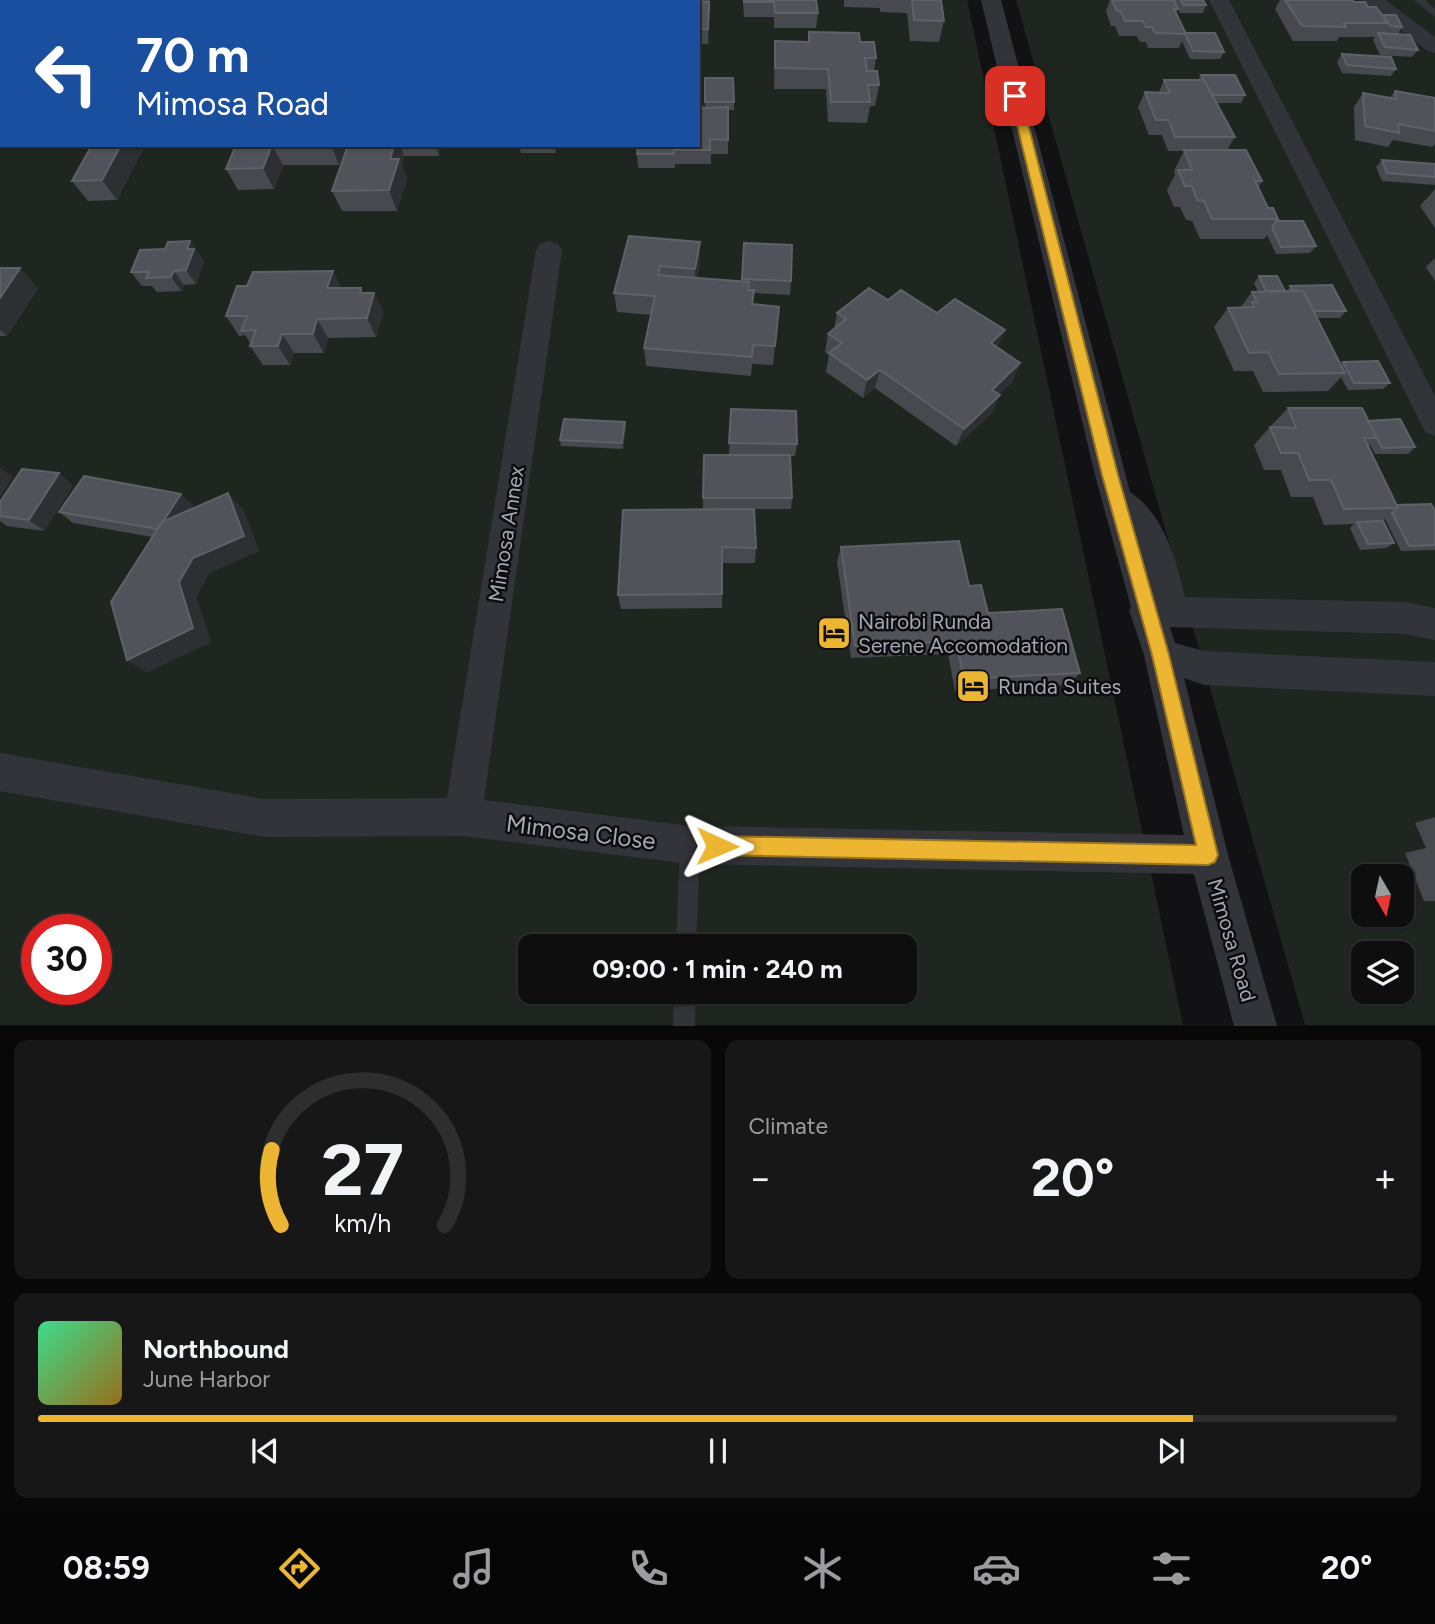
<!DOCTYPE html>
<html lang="en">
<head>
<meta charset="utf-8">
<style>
  body { margin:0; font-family:Figtree,sans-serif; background:#171718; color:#f1f3f6; height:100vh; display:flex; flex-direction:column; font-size:26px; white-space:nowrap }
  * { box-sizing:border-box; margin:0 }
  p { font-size:23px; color:#9b9c9e }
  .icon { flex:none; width:38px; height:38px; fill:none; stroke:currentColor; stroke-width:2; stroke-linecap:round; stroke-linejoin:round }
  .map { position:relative; height:1026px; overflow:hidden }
  .drawer { display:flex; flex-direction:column; gap:14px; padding:14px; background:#080808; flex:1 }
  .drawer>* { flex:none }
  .top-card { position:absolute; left:0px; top:0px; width:700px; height:147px; box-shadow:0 2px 5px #0004,0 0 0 2px #2e2e2f; background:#1a4fa0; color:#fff; overflow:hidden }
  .needle { width:46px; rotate:171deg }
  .tools { position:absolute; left:1351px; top:864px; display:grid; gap:14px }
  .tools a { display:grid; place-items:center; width:63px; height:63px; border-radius:14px; background:#0e0e0f; box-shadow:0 2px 5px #0004,0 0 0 2px #2e2e2f; font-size:35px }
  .speed { position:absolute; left:21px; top:914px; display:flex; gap:14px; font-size:35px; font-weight:700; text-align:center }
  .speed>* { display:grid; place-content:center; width:91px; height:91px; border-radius:50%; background:#0e0e0f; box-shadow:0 2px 5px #0004,0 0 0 2px #2e2e2f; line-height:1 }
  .speed .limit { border:10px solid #d22; background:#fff; color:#111 }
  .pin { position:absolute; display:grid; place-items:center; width:60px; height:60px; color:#fff; margin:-30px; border-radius:14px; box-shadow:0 4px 10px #0006 }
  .me { position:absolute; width:77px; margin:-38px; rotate:91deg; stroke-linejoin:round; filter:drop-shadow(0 0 5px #0008) }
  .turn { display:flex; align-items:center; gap:24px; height:147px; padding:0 21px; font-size:32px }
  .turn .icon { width:91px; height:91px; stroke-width:2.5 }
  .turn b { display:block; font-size:49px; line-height:60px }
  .big { font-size:52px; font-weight:700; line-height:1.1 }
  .drawer .tile { flex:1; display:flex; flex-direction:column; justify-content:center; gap:10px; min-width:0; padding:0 24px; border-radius:14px; background:#171718 }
  .drawer .dial { align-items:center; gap:0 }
  .dial svg { height:182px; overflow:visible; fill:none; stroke:#2e2e2f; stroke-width:7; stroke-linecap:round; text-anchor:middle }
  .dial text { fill:#f1f3f6; stroke:none }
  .song { display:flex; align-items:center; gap:21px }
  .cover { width:84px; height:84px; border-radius:10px; background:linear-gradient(135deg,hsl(150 70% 55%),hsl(40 70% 35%)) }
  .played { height:7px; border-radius:4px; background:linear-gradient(90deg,#ecb532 85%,#2e2e2f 85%) }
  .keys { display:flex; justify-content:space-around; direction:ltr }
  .heat { display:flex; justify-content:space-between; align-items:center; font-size:38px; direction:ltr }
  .drawer .tiles { flex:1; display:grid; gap:14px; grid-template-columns:1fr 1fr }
  .tile:last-child { grid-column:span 2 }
  .trip { position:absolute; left:518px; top:934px; width:399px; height:70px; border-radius:14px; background:#0e0e0f; box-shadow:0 2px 5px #0004,0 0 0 2px #2e2e2f; font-weight:700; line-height:70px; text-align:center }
  .menu { display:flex; height:112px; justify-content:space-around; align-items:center; background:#060606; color:#9b9c9e }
  .menu .icon { width:49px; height:49px }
  .menu .selected { color:#ecb532 }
  .menu b { font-size:32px; color:#f1f3f6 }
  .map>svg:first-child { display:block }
  .green { fill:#1f2620; fill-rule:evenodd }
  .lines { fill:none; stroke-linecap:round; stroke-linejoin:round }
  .service { fill:#333439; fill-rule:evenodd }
  .minor { fill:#333439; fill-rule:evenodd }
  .wall { fill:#48494f }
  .shaded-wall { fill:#2e2f33 }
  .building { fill:#52535a; stroke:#5f6168; stroke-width:2 }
  .route { fill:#ecb532; stroke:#997620; stroke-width:2 }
  .labels { text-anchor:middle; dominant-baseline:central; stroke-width:5; stroke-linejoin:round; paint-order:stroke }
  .street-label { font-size:21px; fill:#a4a8b4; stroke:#0d0d0f }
  .poi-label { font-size:21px; fill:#a4a8b4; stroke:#0d0d0f; text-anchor:start }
  .near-street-label { font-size:24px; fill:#a4a8b4; stroke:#0d0d0f }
</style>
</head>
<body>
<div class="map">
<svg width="1435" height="1026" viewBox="0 0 1435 1026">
  <rect width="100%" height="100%" fill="#121214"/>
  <g class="green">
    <path d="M0,0h967l216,1025h-1183zM2,2h696v143h-696zM37,929h59v60h-59zM530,947h375v45h-375z"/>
    <path d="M1016,0h419v1025h-130zM1363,877h39v38h-39zM1363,954h39v38h-39z"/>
  </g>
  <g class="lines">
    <g class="service">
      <path d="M601,0h10l-11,2z"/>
      <path d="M1414,0h11l10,9v8z"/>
      <path d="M690,835l7,3 3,7 -4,102h-20l4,-102 3,-7z"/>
      <path d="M674,992h22l-1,34h-22z"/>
    </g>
    <g class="minor">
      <path d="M981,0h20l129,492c34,22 46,68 55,105l220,5 30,6v32l-30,-6 -235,-7 5,16 29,8 231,11v34l-231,-11 -20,-7 44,177 49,171h-43l-40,-152 -504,-10 -227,-28 -199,1 -264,-46v-38l264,46 183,-1 89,-548 4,-6 9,-3 9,3 4,6 -78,550 206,26 494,9 -40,-180 -15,-45 2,-3 -36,-132z"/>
      <path d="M1209,0h20l206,396v40l-10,-4z"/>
      <path d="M1362,0h23l50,37v16l-7,-2z"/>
    </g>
  </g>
  <g class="wall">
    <path d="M252,0h89l-1,2h-87z"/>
    <path d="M483,0h92l-1,2h-91z"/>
    <path d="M610,0h100l-2,44h-10v-42h-87z"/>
    <path d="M743,0h73l2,13 -2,15h-42v-11h-30z"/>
    <path d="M844,0h97l3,21 -5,21 -29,-1 -3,-28 -27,-1v-4l-36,-1z"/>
    <path d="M1110,0h93l3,5 -3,8h-23l-2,-4 -2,4 9,20 39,19 -4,7h-30l-8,-18 -3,7h-31l-2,-6h-6l-3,-6h-18l-4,-10h-4l-5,-15z"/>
    <path d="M1280,0h72l2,2 14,5 15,9v-1l19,12 -4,7 20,16 -6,7 -32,-2 -7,-15 2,-3h-36l-2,4h-44l-18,-32z"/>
    <path d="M809,32l51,10 16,16 -2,13 5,14 -4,21h-5l-3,17 -39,-1 -2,-33h-52l1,-48 33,1z"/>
    <path d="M1342,54l54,15 -5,7 -49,-3 -5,-11z"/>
    <path d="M1201,75l44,20 -4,8h-25l19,34 -8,13 35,31 -4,7 10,20 10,11 -2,2 40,25 -6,7 -34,1 -9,-19 -3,4h-64l-8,-18 -6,-1 -6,-13h-6l-7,-17 8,-15 -1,-4 10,-20h-16l-6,-16h-13l-11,-28 7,-15h14l5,-12h34z"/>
    <path d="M705,78l29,24v8h-6v44h-17v10h-36v4h-37l-1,-14 65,-46h3z"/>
    <path d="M1395,91l40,7v46l-3,3 -39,-7 -5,7 -33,-7 -1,-33 9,-14 27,5z"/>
    <path d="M92,145h53l-28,55 -29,1 -16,-20z"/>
    <path d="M236,145h110l-7,20h-56l-9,24 -36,1 -12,-21z"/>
    <path d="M348,145h93l-2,11h-35l-2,9 5,14 -10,32h-55l-10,-20z"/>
    <path d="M519,145h38l-2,8h-34z"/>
    <path d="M1382,160l53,4v21l-53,-4 -6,-14z"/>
    <path d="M1435,189v39l-15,-22z"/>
    <path d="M629,236l71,26 -3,16 45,4v-3l49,2 -1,14 -36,-2 -1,11 26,3 -6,58 -21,-1 -1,12 -105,-10 -2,-18 7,-33 -34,-3 -3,-19z"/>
    <path d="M190,241l14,21 -8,22 -12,1 -3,6 -24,1 -5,-6h-10l-11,-14 34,-23z"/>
    <path d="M1435,258v23l-9,-14z"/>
    <path d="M0,268l38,20 -31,48h-7z"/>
    <path d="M1259,276l26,15h2l3,-5 56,25 -6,7h-23l24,46 2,-2 47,21 -7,6 -35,1 -7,-13 -13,14 -65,1 -10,-21h-19l-20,-44 14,-19h12l12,-16h6l-4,-9z"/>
    <path d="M341,288h20l3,5h10l9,19 -7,25 -48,1 -4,15h-30l-4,12h-27l-13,-19 1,-2 -6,-9 -6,1 -13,-20z"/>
    <path d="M888,300l49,13 60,35 23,15 -8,19 -13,12 -7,19 -36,33 -81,-58 -12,10 -37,-26 3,-17 -4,-3 3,-18 6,-5 3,-16z"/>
    <path d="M1288,408l80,13 47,26 -7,7h-33l-5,-9 -2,1 29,59 38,6v39l-34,1 -16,-32 -4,2 13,22 -8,5 -26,2 -10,-22 4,-4 -30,1 -11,-28h-22l-10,-27h-17l-10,-25 16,-18h2l-1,-1z"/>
    <path d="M731,409l66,35 -2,12h-5l2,42 -1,11h-37l2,39 -1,15h-33v45l-101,1 -3,-14 85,-86 1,-54h25z"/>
    <path d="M625,422l1,6 -3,21 -62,-3 -1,-6z"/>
    <path d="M73,485l-29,46 -37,-5 -7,-5v-19z"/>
    <path d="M193,505l-3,4h53l16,42 -50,22 -13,24 15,45 -64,30 -20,-12 25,-123 -79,-14 -14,-11z"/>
    <path d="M841,547l128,39 19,27 92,60 -12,12 -113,6 -7,-37 -97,4 -14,-96z"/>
    <path d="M1435,817v84h-11l-19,-48 21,-5 -11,-25z"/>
  </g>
  <g class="shaded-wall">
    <path d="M120,0h11l1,2h-11z"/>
    <path d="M331,0h10l-1,2h-8z"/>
    <path d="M121,145h24l-28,55 -15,-20z"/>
    <path d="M272,145l11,20 -9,24 -11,-21z"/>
    <path d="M331,145h15l-7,20z"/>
    <path d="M394,145h7l3,11 -2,9 5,14 -10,32 -8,-21 1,-31z"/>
    <path d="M435,145h6l-2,11z"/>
    <path d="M190,241l14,21 -8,22 -10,-14 1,-21z"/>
    <path d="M700,242v20l-5,27v-20z"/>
    <path d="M20,268l18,20 -31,48 -7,-6v-32z"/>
    <path d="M174,271l10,14 -3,6 -10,-14z"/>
    <path d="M333,271l10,20 -16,-3z"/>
    <path d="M361,288l9,18 4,-13 9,19 -7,25 -9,-19 -7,-25z"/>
    <path d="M317,319l11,19 -4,15 -11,-19z"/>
    <path d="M1005,330l-8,19 -6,-6z"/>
    <path d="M282,334l12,19 -4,12 -12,-19z"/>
    <path d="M1020,363l-8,19 -28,26 8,-18z"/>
    <path d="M880,370l-5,18 -12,10 4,-18z"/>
    <path d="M1000,395l-8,18 -36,33 8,-17z"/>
    <path d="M625,422l1,6 -3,21 -1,-6z"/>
    <path d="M0,467l13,10 -13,20z"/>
    <path d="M59,473l14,12 -29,46 -15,-11z"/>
    <path d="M228,493l15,16 16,42 -50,22 -13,24 15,45 -64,30 -20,-12 52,-78z"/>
    <path d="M181,494l12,11 -22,36 -13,-11z"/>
  </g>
  <g class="building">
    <path d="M32,0h91l-1,2h-92z"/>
    <path d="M483,0h32v1l-32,1z"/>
    <path d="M744,0h72l2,13h-43l-1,-11h-30z"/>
    <path d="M912,0h29l3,21 -30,-1z"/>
    <path d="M1112,0h62l4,9h-4l12,25 -31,-1 -3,-6h-6l-3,-6h-18l-4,-9 -4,-1z"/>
    <path d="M1181,0h22l3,5h-23z"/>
    <path d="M1285,0h67l2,2h11l3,5h8l12,16h-44l2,4 -44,-1z"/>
    <path d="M698,2h11l-1,27h-10z"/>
    <path d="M1383,15h13l6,12 -12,-1z"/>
    <path d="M809,32l50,1 1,9h14l2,16h-11l2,13h10l2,14h-11l2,17h-39l-3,-33 -53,-1v-27l34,1z"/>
    <path d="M1185,33h30l9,19 -31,-1z"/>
    <path d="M1378,33l32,2 8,15 -33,-3z"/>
    <path d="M1342,54l49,3 5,12 -49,-4z"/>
    <path d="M1201,75h34l10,20h-33z"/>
    <path d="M705,78h28l1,24h-29z"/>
    <path d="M1164,80h40l31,57h-60l-6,-17h-13l-11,-28 25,1z"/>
    <path d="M1395,91l40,7v33l-37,-7 1,9 -34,-7 -2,-33 33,6z"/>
    <path d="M698,103h3l1,5 26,-1v33l-18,-1v11h-36v4h-37l1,-9h60z"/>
    <path d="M92,145h29l-19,35 -30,1z"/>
    <path d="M236,145h36l-9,23 -37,1z"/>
    <path d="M348,145h46l-4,14h9l-10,31 -57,1z"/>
    <path d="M1184,150h62l16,31h-7l13,27h5l5,11h-66l-8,-18 -7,-1 -5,-14h-7l-7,-16h14z"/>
    <path d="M1382,160l53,4v13l-48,-4z"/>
    <path d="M1276,221h27l13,25 -35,1 -9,-20z"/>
    <path d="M629,236l71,6 -5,27 -35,-3 -2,9 91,7 -1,8h6l-2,14 27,3 -4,39 -22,-1 -1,12 -108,-9 11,-52 -41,-3z"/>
    <path d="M190,241l-3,8h7l-8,21 -12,1 -3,6 -25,1 3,-6h-18l9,-22 25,-1 3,-7z"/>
    <path d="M744,243l48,2 -1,36 -49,-2z"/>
    <path d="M0,268h20l-20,30z"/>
    <path d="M333,271l-6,17h34l-1,5h14l-7,25 -50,1 -4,15h-31l-4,12h-28l6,-16 -15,1 6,-15h-21l11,-30h10l6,-14z"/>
    <path d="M1259,276h18l8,15h-19z"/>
    <path d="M1332,285l14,26h-32l-11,-20h-10l-3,-5z"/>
    <path d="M869,288l19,12 13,-10 36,23 18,-14 50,31 -14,13 29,20 -28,27 8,5 -36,34 -84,-59 -13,10 -38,-27 13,-10 -14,-9 18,-15 -9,-6z"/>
    <path d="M1303,291l42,82 -66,1 -11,-22 -19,1 -21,-45 26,-1 -2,-5h5l-5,-10z"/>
    <path d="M1378,361l12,22h-36l-11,-21z"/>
    <path d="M1288,408h74l15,30h-13l34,70 -54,1 -13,-29h-22l-11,-27h-17l-11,-26 26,1z"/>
    <path d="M731,409l65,2 1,33 -68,-1z"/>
    <path d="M564,419l61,3 -3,21 -62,-3z"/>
    <path d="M1400,419l15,28 -33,1 -14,-27z"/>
    <path d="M704,455h86l2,43h-89z"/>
    <path d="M22,469l37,4 -30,47 -29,-4v-14z"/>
    <path d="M84,476l97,18 -17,26 -2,2 -5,7 -98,-17z"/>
    <path d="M228,493l16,43 -51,22 -14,24 14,46 -66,32 -16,-58 51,-80z"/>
    <path d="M1431,504l4,7v34l-26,1 -17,-33 6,-5 -1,-3z"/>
    <path d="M754,509l2,39 -34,-1v47l-104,1 5,-85z"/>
    <path d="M1383,521l11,22 -26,1 -11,-22z"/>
    <path d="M959,541l10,45 12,-1 7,28 74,-4 18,64 -116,6 -8,-38 -101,5 -14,-99z"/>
  </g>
  <path class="route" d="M1015,93l6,3 97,379 51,180 49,200 -3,7 -7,3 -491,-10 -7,-2 -3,-7 3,-7 7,-3 479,9 -44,-190 -50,-180 -92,-379z"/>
  <defs>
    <g id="hotel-square" transform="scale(1.75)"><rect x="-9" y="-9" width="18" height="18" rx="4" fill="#ecb532" stroke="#0d0d0f"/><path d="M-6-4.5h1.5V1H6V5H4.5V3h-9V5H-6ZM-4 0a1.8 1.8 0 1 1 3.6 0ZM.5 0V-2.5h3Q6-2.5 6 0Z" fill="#111"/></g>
  </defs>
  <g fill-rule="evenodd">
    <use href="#hotel-square" x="834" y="633"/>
    <use href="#hotel-square" x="973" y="686"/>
  </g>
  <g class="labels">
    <g class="street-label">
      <text transform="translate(506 534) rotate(-81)">Mimosa Annex</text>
      <text transform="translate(1232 940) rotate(74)">Mimosa Road</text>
    </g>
    <g class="poi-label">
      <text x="858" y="621">Nairobi Runda<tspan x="858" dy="24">Serene Accomodation</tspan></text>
      <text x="998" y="686">Runda Suites</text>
    </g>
    <g class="near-street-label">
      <text transform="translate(581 832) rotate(7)">Mimosa Close</text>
    </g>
  </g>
</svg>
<div class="tools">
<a><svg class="needle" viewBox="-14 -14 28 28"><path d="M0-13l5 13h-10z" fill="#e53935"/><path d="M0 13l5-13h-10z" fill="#9b9c9e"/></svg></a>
<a><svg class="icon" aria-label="layers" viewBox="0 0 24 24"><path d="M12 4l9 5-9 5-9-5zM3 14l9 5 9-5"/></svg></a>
</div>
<div class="speed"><div class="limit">30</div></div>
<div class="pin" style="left:1015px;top:96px;background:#d93025"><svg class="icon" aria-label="arrive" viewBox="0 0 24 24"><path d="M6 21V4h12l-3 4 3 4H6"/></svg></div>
<svg class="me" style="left:717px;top:846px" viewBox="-20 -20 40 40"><path d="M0-17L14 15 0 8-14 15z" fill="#ecb532" stroke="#fff" stroke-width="4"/></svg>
<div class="trip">09:00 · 1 min · 240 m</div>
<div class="top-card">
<div class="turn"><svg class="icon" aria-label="left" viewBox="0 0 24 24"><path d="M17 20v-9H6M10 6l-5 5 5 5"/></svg><div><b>70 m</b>Mimosa Road</div></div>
</div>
</div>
<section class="drawer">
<div class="tiles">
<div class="tile dial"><svg viewBox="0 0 100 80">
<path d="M14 69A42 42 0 1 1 86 69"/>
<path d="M14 69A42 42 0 0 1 10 36" stroke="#ecb532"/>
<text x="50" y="56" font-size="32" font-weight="700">27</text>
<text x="50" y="72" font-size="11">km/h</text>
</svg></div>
<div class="tile"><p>Climate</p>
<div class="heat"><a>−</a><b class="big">20°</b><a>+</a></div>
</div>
<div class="tile">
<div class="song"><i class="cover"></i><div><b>Northbound</b><p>June Harbor</p></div></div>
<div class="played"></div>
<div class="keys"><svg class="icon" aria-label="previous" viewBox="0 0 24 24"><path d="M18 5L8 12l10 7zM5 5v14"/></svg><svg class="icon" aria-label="pause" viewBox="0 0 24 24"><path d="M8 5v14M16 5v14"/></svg><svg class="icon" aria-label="next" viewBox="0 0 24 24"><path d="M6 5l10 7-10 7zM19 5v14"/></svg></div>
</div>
</div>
</section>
<nav class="menu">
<b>08:59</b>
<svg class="icon selected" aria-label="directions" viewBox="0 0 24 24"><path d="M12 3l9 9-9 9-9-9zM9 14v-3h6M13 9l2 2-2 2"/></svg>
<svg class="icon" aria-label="music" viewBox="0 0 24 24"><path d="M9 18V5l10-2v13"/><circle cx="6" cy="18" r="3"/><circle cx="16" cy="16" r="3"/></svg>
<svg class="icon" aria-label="phone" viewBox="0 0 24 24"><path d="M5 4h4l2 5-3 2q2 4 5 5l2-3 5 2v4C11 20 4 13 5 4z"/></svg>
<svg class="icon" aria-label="climate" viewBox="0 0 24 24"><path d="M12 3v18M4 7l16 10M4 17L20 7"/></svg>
<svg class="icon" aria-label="car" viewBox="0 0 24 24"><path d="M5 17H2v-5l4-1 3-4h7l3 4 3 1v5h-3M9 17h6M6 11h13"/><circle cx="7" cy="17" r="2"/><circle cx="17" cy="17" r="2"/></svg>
<svg class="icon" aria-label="filters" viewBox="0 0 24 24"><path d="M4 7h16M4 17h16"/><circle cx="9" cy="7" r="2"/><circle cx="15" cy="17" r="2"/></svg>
<b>20°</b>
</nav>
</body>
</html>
